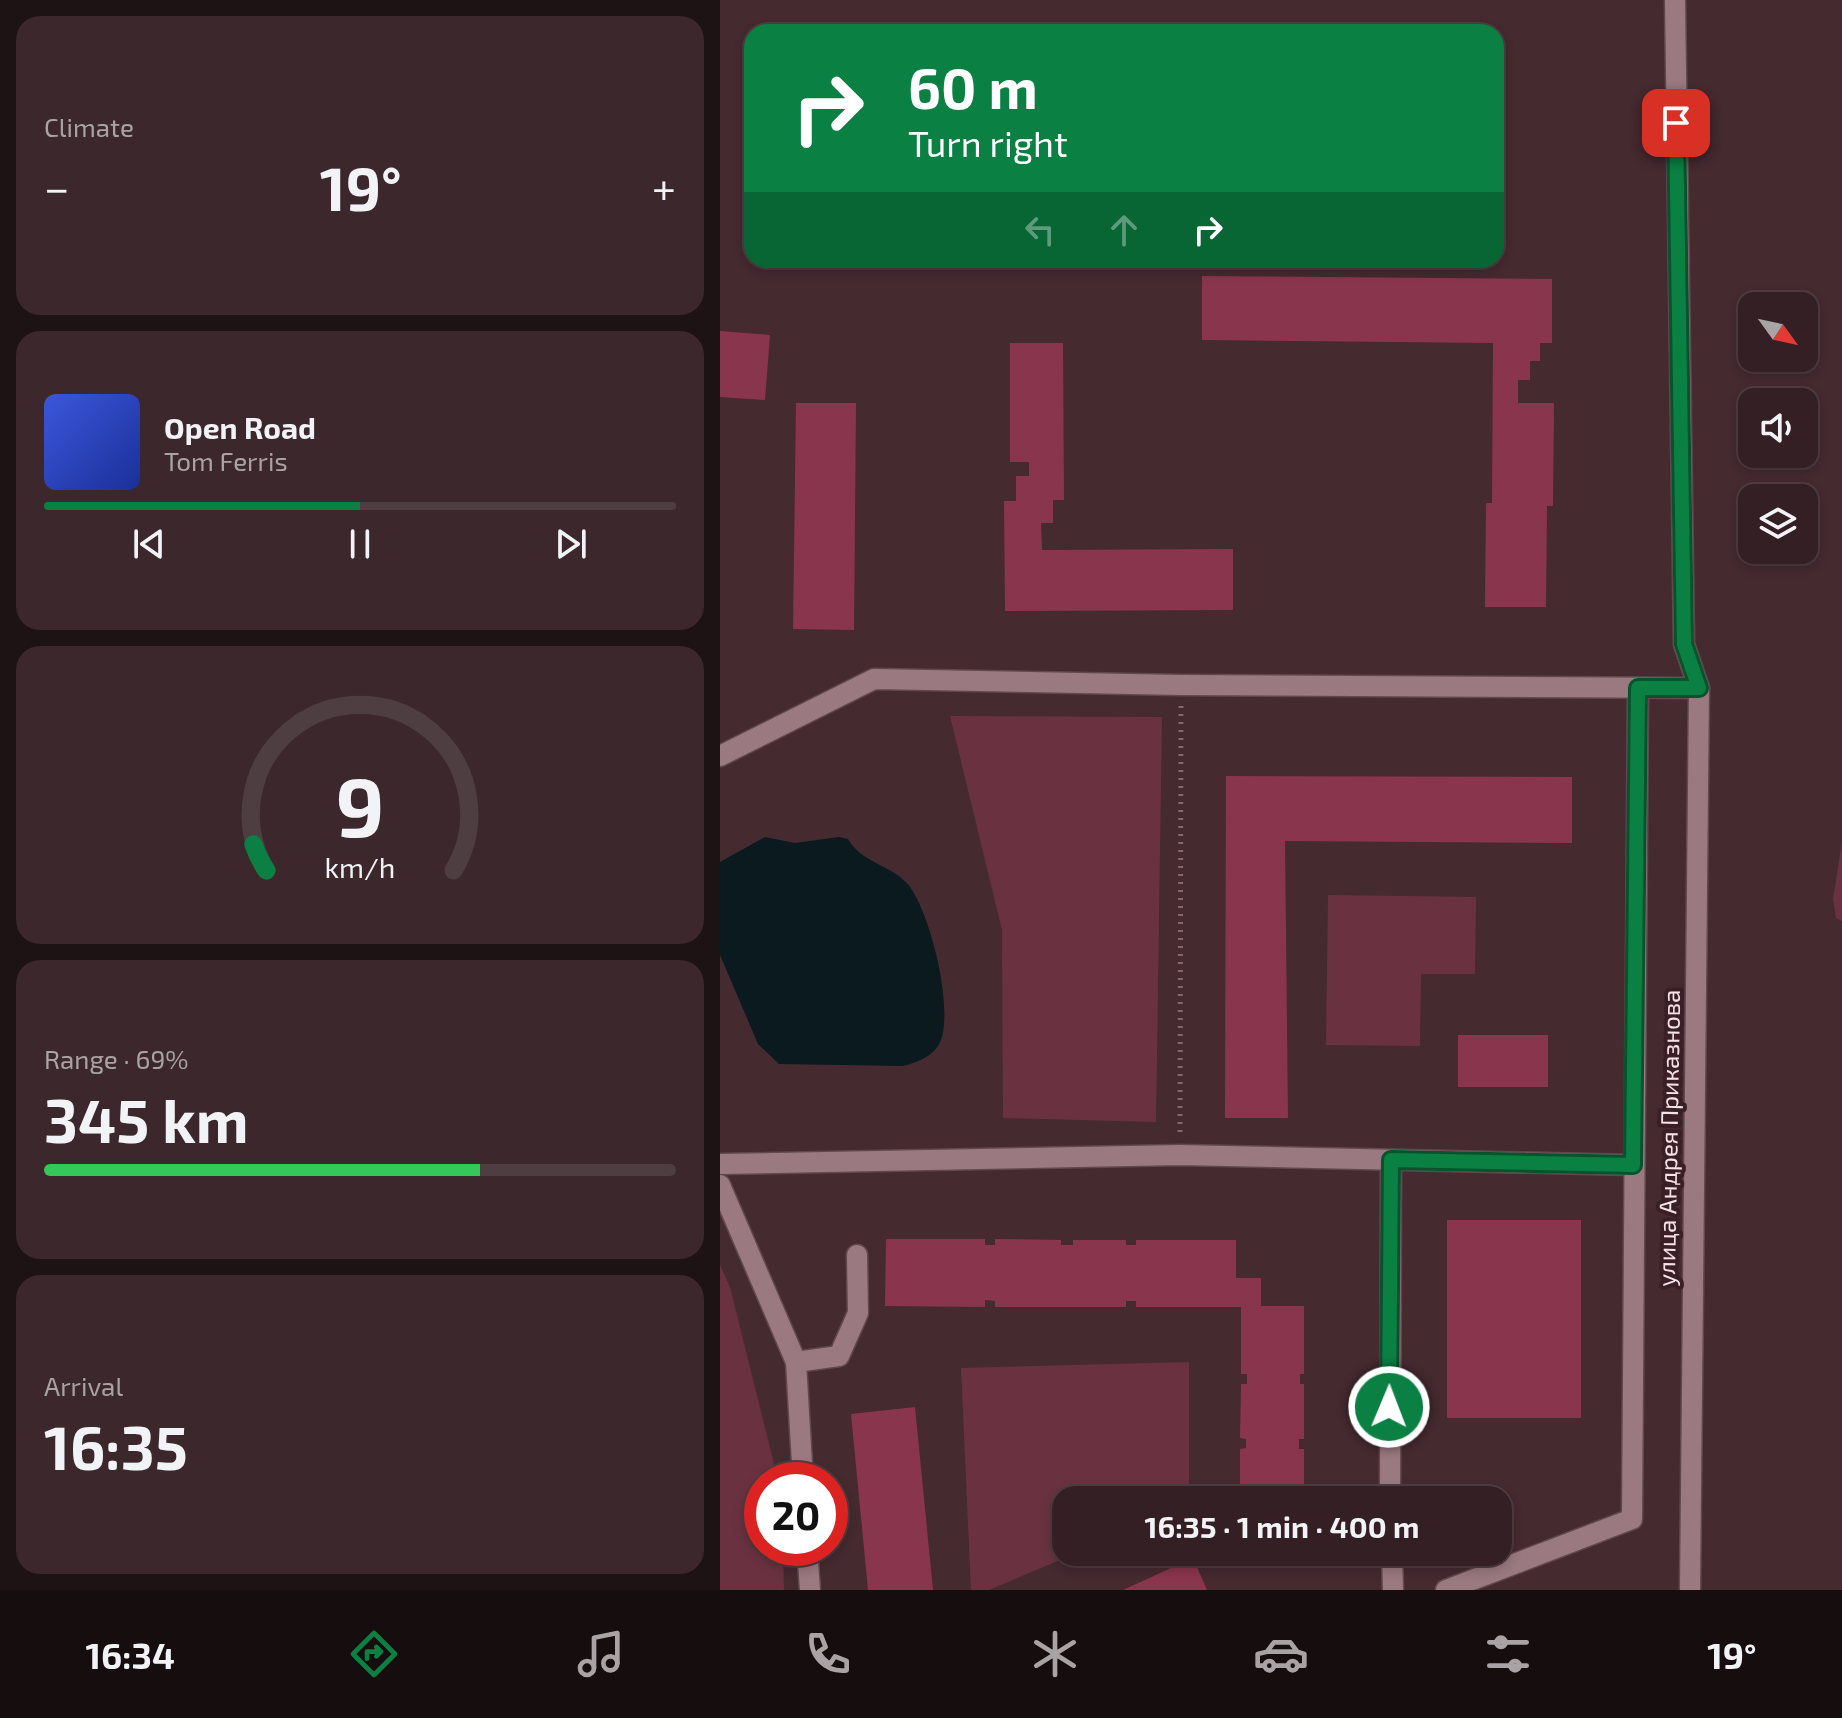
<!DOCTYPE html>
<html lang="en">
<head>
<meta charset="utf-8">
<style>
  body { margin:0; font-family:"Exo 2",sans-serif; background:#3c282c; color:#f1f3f6; height:100vh; display:flex; flex-direction:column; font-size:30px; white-space:nowrap }
  * { box-sizing:border-box; margin:0 }
  p { font-size:26px; color:#a9a3a6 }
  .icon { flex:none; width:44px; height:44px; fill:none; stroke:currentColor; stroke-width:2; stroke-linecap:round; stroke-linejoin:round }
  .map { position:relative; flex:1; overflow:hidden }
  .panel { display:flex; flex-direction:column; gap:16px; padding:16px; background:#1d1214; width:720px }
  .panel>* { flex:none }
  .banner { position:absolute; left:24px; top:24px; width:760px; height:244px; border-radius:24px; box-shadow:0 4px 12px #0003,0 0 0 2px #4e3e41; background:#0b8043; color:#fff; overflow:hidden }
  .needle { width:52px; rotate:123deg }
  .fabs { position:absolute; left:1018px; top:292px; display:grid; gap:16px }
  .fabs a { display:grid; place-items:center; width:80px; height:80px; border-radius:16px; background:#342024; box-shadow:0 4px 12px #0003,0 0 0 2px #4e3e41; font-size:40px }
  .speed { position:absolute; left:24px; top:1462px; display:flex; gap:16px; font-size:40px; font-weight:700; text-align:center }
  .speed>* { display:grid; place-content:center; width:104px; height:104px; border-radius:50%; background:#342024; box-shadow:0 4px 12px #0003,0 0 0 2px #4e3e41; line-height:1 }
  .speed .limit { border:12px solid #d22; background:#fff; color:#111 }
  .pin { position:absolute; display:grid; place-items:center; width:68px; height:68px; color:#fff; margin:-34px; border-radius:16px; box-shadow:0 4px 12px #0006 }
  .me { position:absolute; width:88px; margin:-44px; rotate:1deg; stroke-linejoin:round; filter:drop-shadow(0 0 6px #0008) }
  .turn { display:flex; align-items:center; gap:28px; height:168px; padding:0 32px; font-size:36px }
  .turn .icon { width:104px; height:104px; stroke-width:2.5 }
  .turn b { display:block; font-size:56px; line-height:68px }
  .lanes { display:flex; align-items:center; height:76px; padding:0 32px; background:#0003; justify-content:center; gap:40px; direction:ltr }
  .lanes .off { opacity:.35 }
  .big { font-size:60px; font-weight:700; line-height:1.1 }
  .panel .widget { flex:1; display:flex; flex-direction:column; justify-content:center; gap:12px; min-width:0; padding:0 28px; border-radius:24px; background:#3c282c }
  .panel .dial { align-items:center; gap:0 }
  .dial svg { height:208px; overflow:visible; fill:none; stroke:#4e3e41; stroke-width:7; stroke-linecap:round; text-anchor:middle }
  .dial text { fill:#f1f3f6; stroke:none }
  .song { display:flex; align-items:center; gap:24px }
  .cover { width:96px; height:96px; border-radius:12px; background:linear-gradient(135deg,hsl(230 70% 55%),hsl(230 70% 35%)) }
  .played { height:8px; border-radius:4px; background:linear-gradient(90deg,#0b8043 50%,#4e3e41 50%) }
  .keys { display:flex; justify-content:space-around; direction:ltr }
  .heat { display:flex; justify-content:space-between; align-items:center; font-size:44px; direction:ltr }
  .charge { height:12px; border-radius:6px; background:linear-gradient(90deg,#34c759 69%,#4e3e41 0) }
  .trip { position:absolute; left:332px; top:1486px; width:460px; height:80px; border-radius:24px; background:#342024; box-shadow:0 4px 12px #0003,0 0 0 2px #4e3e41; font-weight:700; line-height:80px; text-align:center }
  .menu { display:flex; height:128px; justify-content:space-around; align-items:center; background:#150d0e; color:#a9a3a6 }
  .menu .icon { width:56px; height:56px }
  .menu .selected { color:#0b8043 }
  .menu b { font-size:36px; color:#f1f3f6 }
  main { display:flex; flex:1; min-height:0 }
  .map>svg:first-child { display:block }
  .green { fill:#6a3241 }
  .water { fill:#0a1a1f }
  .building { fill:#8a354e }
  .lines { fill:none; stroke-linecap:round; stroke-linejoin:round }
  .minor-casing { stroke:#60484e; stroke-width:23 }
  .path { stroke:#81696e; stroke-width:5; stroke-dasharray:2 6; stroke-linecap:butt }
  .minor { stroke:#9a7980; stroke-width:20 }
  .route-casing { stroke:#07532c; stroke-width:20 }
  .route { stroke:#0b8043; stroke-width:14 }
  .labels { text-anchor:middle; dominant-baseline:central; stroke-width:8; stroke-linejoin:round; paint-order:stroke }
  .street-label { font-size:24px; fill:#f6e3e7; stroke:#3a2026 }
</style>
</head>
<body>
<main>
<section class="panel">
<div class="widget"><p>Climate</p>
<div class="heat"><a>−</a><b class="big">19°</b><a>+</a></div>
</div>
<div class="widget">
<div class="song"><i class="cover"></i><div><b>Open Road</b><p>Tom Ferris</p></div></div>
<div class="played"></div>
<div class="keys"><svg class="icon" aria-label="previous" viewBox="0 0 24 24"><path d="M18 5L8 12l10 7zM5 5v14"/></svg><svg class="icon" aria-label="pause" viewBox="0 0 24 24"><path d="M8 5v14M16 5v14"/></svg><svg class="icon" aria-label="next" viewBox="0 0 24 24"><path d="M6 5l10 7-10 7zM19 5v14"/></svg></div>
</div>
<div class="widget dial"><svg viewBox="0 0 100 80">
<path d="M14 69A42 42 0 1 1 86 69"/>
<path d="M14 69A42 42 0 0 1 9 59" stroke="#0b8043"/>
<text x="50" y="56" font-size="32" font-weight="700">9</text>
<text x="50" y="72" font-size="11">km/h</text>
</svg></div>
<div class="widget"><p>Range · 69%</p><b class="big">345 km</b><div class="charge"></div></div>
<div class="widget"><p>Arrival</p><b class="big">16:35</b></div>
</section>
<div class="map">
<svg width="1122" height="1590" viewBox="0 0 1122 1590">
  <rect width="100%" height="100%" fill="#452a30"/>
  <g class="green">
    <path d="M230,716l212,1 -6,405 -153,-4 -1,-188z"/>
    <path d="M1122,842v79l-6,-3 -3,-19z"/>
    <path d="M608,895l148,2 -1,77h-54l-1,72 -94,-1z"/>
    <path d="M0,1265l10,22 48,193h-16v68h21l1,42h-64z"/>
    <path d="M469,1362v138h-123v52h13l-90,38h-18l-10,-222z"/>
  </g>
  <path class="water" d="M45,837l30,6 44,-6 9,2c14,25 46,26 62,48 21,29 43,119 31,153 -6,16 -23,22 -38,26l-124,-2 -21,-20 -38,-89v-93z"/>
  <g class="building">
    <path d="M482,276l350,3v64h-12v18h-10v19h-12v23h36l-1,103h-6l-1,101h-61l1,-104h6l1,-160 -291,-3z"/>
    <path d="M0,331l50,4 -5,65 -45,-3z"/>
    <path d="M290,343h53l1,157h-11v23h-12l1,27 191,-1v61l-228,1 -1,-110h12v-25h13v-14h-19z"/>
    <path d="M76,403h60l-2,227 -61,-1z"/>
    <path d="M506,776l346,1v66l-287,-2 3,277h-63z"/>
    <rect x="738" y="1035" width="90" height="52"/>
    <rect x="727" y="1220" width="134" height="198"/>
    <path d="M166,1239h99v6h10v-6l66,1v5h12v-5h53v5h10v-5h100v38h25v28h43v68h-4v10h4v55h-5v10h5v51h-64v-51l6,-1v-9l-6,-1 1,-54h6v-10h-6v-67h-105v-6h-10v6h-131v-6l-10,-1v7l-100,-1z"/>
    <path d="M195,1407l18,183h-65l-17,-176z"/>
    <path d="M473,1558l14,32h-84z"/>
  </g>
  <g class="lines">
    <g class="minor-casing">
      <g id="minor">
        <path d="M955,0l9,644 15,44 -9,902"/>
        <path d="M0,756l154,-77 307,6 518,3"/>
        <path d="M0,1164l460,-9 453,10"/>
        <path d="M0,1185l76,177 43,-6 19,-43 -1,-58"/>
        <path d="M76,1362l7,118"/>
        <path d="M670,1500l1,-340"/>
        <path d="M87,1548l3,42"/>
        <path d="M672,1552l1,38"/>
        <path d="M726,1590l186,-71 6,-831"/>
      </g>
    </g>
    <path class="path" d="M460,1132l1,-426"/>
    <use href="#minor" class="minor"/>
  </g>
  <g class="lines">
    <g class="route-casing">
      <path id="route" d="M669,1407l2,-247 242,5 5,-477h61l-15,-44 -8,-521"/>
    </g>
    <use href="#route" class="route"/>
  </g>
  <g class="labels">
    <g class="street-label">
      <text transform="translate(948 1138) rotate(-89)">улица Андрея Приказнова</text>
    </g>
  </g>
</svg>
<div class="fabs">
<a><svg class="needle" viewBox="-14 -14 28 28"><path d="M0-13l5 13h-10z" fill="#e53935"/><path d="M0 13l5-13h-10z" fill="#a9a3a6"/></svg></a>
<a><svg class="icon" aria-label="sound" viewBox="0 0 24 24"><path d="M4 9h4l5-4v14l-5-4H4zM17 9q2 3 0 6"/></svg></a>
<a><svg class="icon" aria-label="layers" viewBox="0 0 24 24"><path d="M12 4l9 5-9 5-9-5zM3 14l9 5 9-5"/></svg></a>
</div>
<div class="speed"><div class="limit">20</div></div>
<div class="pin" style="left:956px;top:123px;background:#d93025"><svg class="icon" aria-label="arrive" viewBox="0 0 24 24"><path d="M6 21V4h12l-3 4 3 4H6"/></svg></div>
<svg class="me" style="left:669px;top:1407px" viewBox="-20 -20 40 40"><circle r="17" fill="#0b8043" stroke="#fff" stroke-width="3"/><path d="M0-11L8 9 0 5-8 9z" fill="#fff"/></svg>
<div class="trip">16:35 · 1 min · 400 m</div>
<div class="banner">
<div class="turn"><svg class="icon" aria-label="right" viewBox="0 0 24 24"><path d="M7 20v-9h11M14 6l5 5-5 5"/></svg><div><b>60 m</b>Turn right</div></div>
<div class="lanes"><svg class="icon off" aria-label="left" viewBox="0 0 24 24"><path d="M17 20v-9H6M10 6l-5 5 5 5"/></svg><svg class="icon off" aria-label="ahead" viewBox="0 0 24 24"><path d="M12 20V5M6 11l6-6 6 6"/></svg><svg class="icon" aria-label="right" viewBox="0 0 24 24"><path d="M7 20v-9h11M14 6l5 5-5 5"/></svg></div>
</div>
</div>
</main>
<nav class="menu">
<b>16:34</b>
<svg class="icon selected" aria-label="directions" viewBox="0 0 24 24"><path d="M12 3l9 9-9 9-9-9zM9 14v-3h6M13 9l2 2-2 2"/></svg>
<svg class="icon" aria-label="music" viewBox="0 0 24 24"><path d="M9 18V5l10-2v13"/><circle cx="6" cy="18" r="3"/><circle cx="16" cy="16" r="3"/></svg>
<svg class="icon" aria-label="phone" viewBox="0 0 24 24"><path d="M5 4h4l2 5-3 2q2 4 5 5l2-3 5 2v4C11 20 4 13 5 4z"/></svg>
<svg class="icon" aria-label="climate" viewBox="0 0 24 24"><path d="M12 3v18M4 7l16 10M4 17L20 7"/></svg>
<svg class="icon" aria-label="car" viewBox="0 0 24 24"><path d="M5 17H2v-5l4-1 3-4h7l3 4 3 1v5h-3M9 17h6M6 11h13"/><circle cx="7" cy="17" r="2"/><circle cx="17" cy="17" r="2"/></svg>
<svg class="icon" aria-label="filters" viewBox="0 0 24 24"><path d="M4 7h16M4 17h16"/><circle cx="9" cy="7" r="2"/><circle cx="15" cy="17" r="2"/></svg>
<b>19°</b>
</nav>
</body>
</html>
